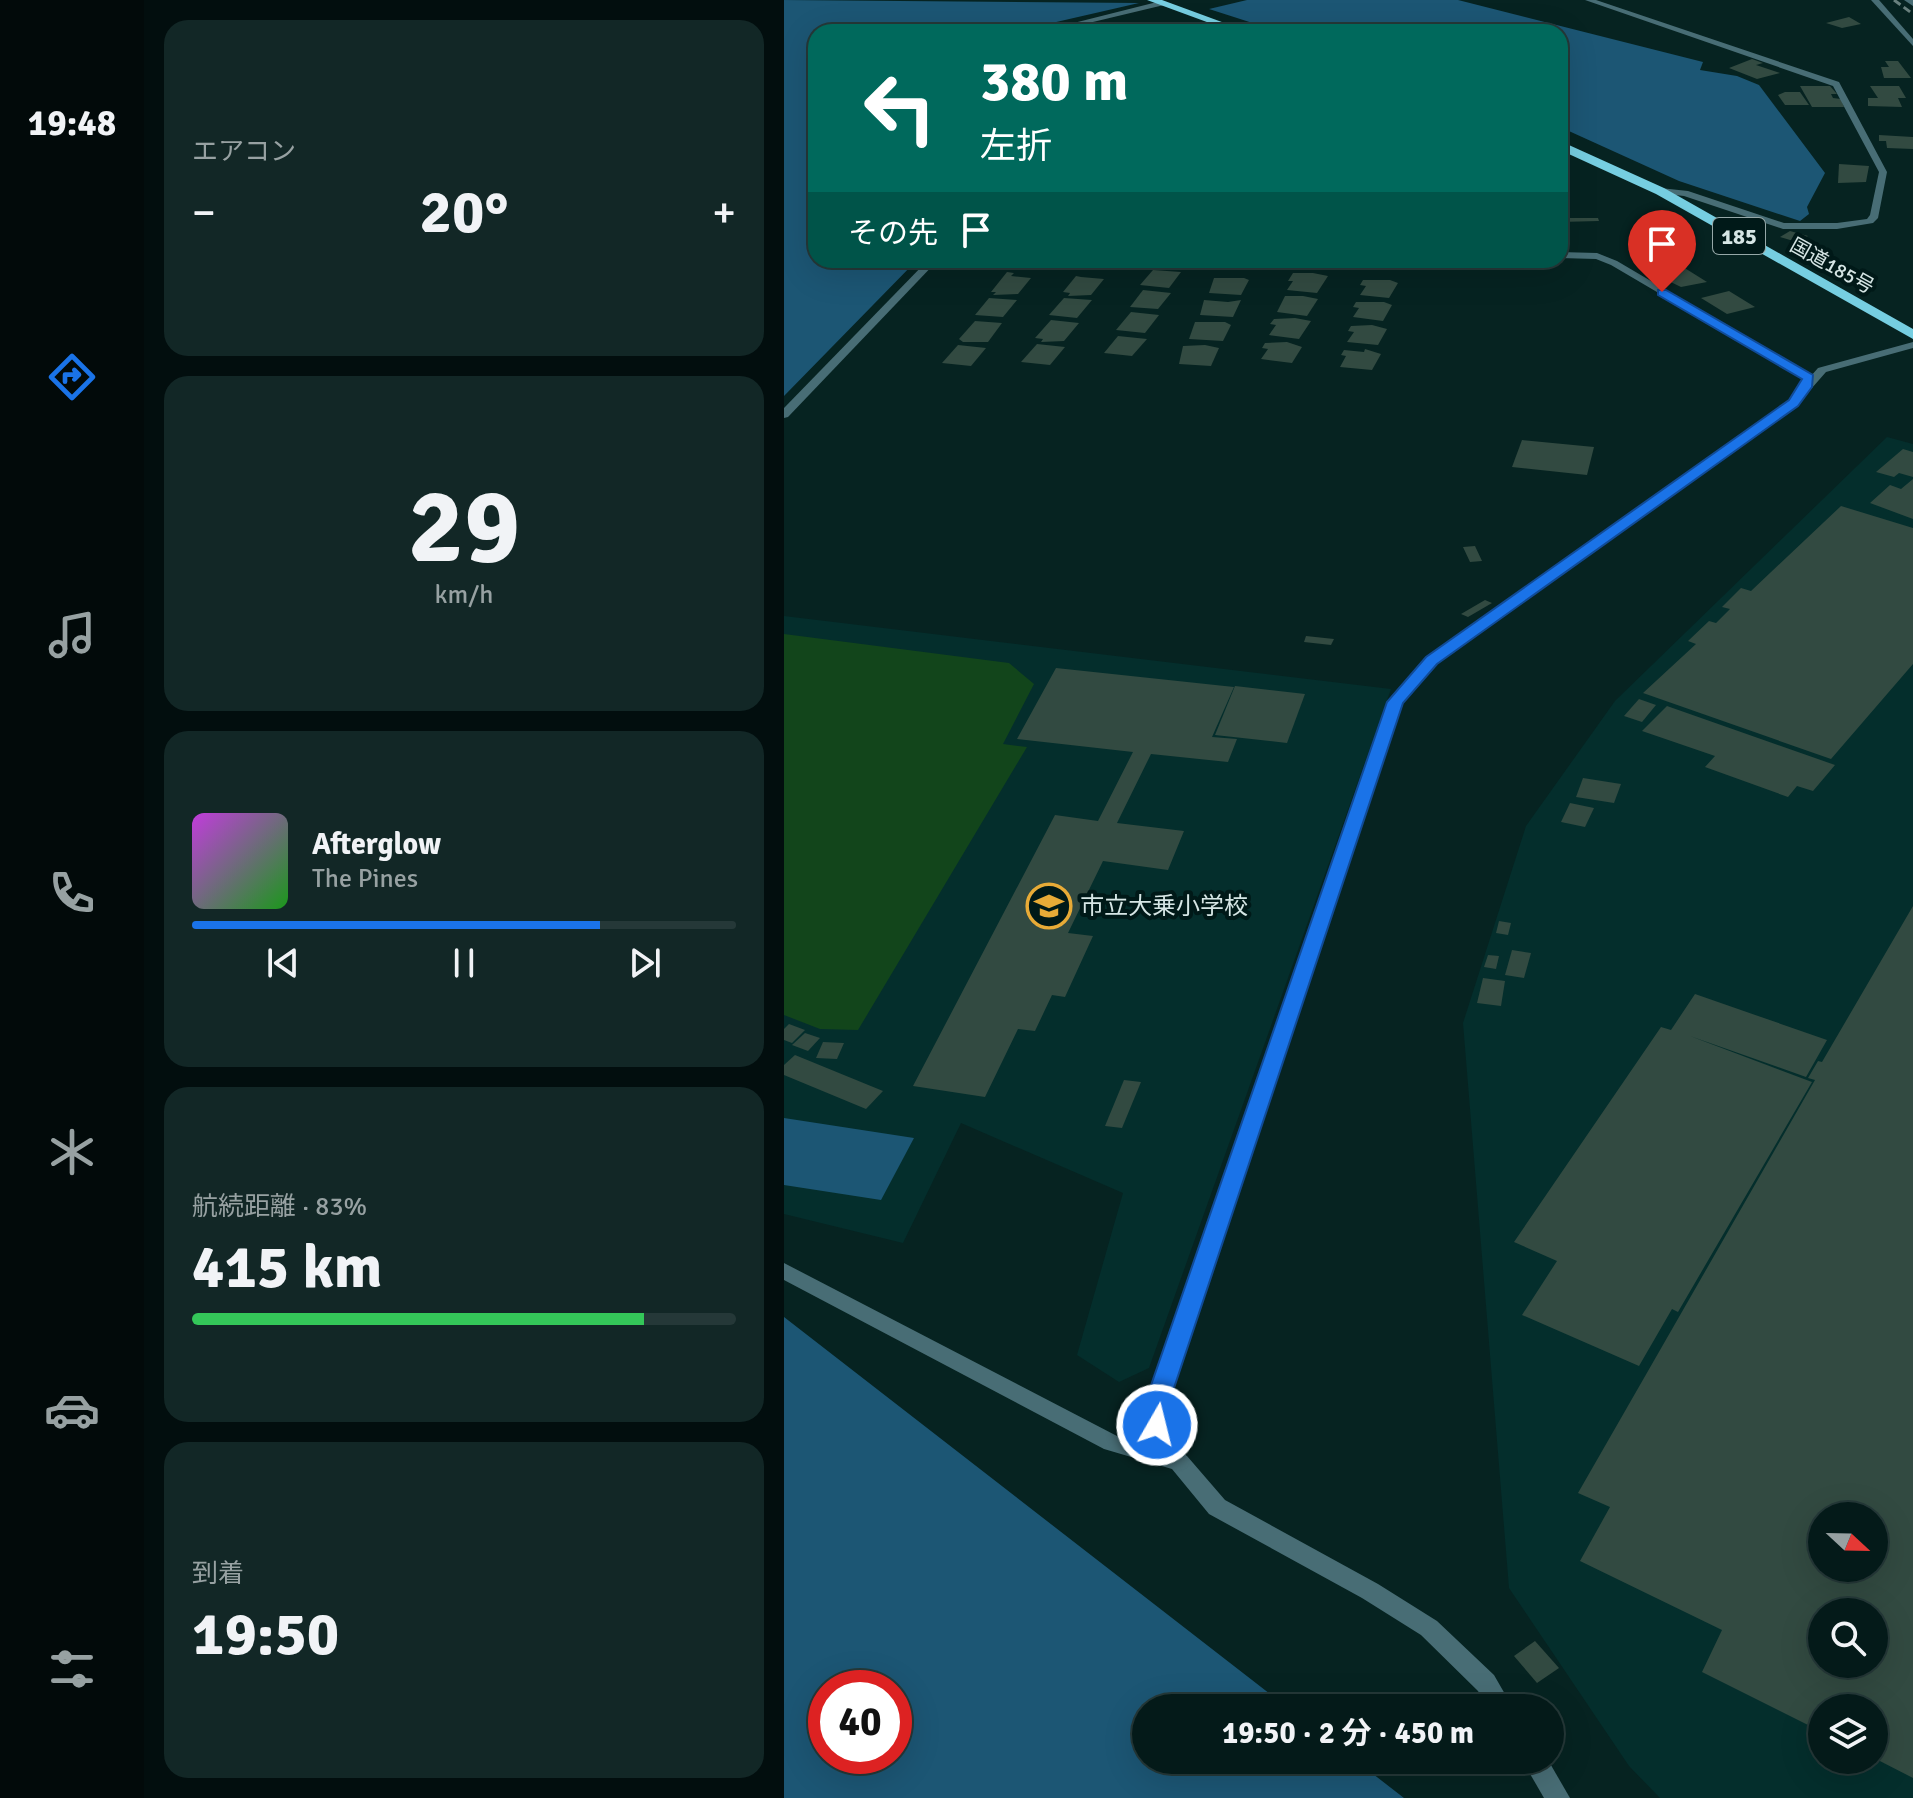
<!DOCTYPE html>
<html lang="ja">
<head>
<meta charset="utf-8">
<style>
  body { margin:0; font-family:Signika,"Noto Sans JP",sans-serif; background:#122726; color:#f1f3f6; height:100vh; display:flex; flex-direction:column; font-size:30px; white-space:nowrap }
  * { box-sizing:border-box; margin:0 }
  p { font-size:26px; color:#97a1a2 }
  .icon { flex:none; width:44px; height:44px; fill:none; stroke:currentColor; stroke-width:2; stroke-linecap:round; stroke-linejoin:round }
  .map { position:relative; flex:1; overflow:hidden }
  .side { display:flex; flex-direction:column; gap:20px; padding:20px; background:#020e0e; width:640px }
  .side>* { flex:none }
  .guide { position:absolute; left:24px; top:24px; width:760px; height:244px; border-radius:24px; box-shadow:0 8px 32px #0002,0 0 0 2px #253838; background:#00695c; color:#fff; overflow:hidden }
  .needle { width:52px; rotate:112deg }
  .controls { position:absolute; left:1024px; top:1502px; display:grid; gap:16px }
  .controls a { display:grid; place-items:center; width:80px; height:80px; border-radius:50%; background:#041a19; box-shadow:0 8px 32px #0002,0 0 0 2px #253838; font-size:40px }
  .speed { position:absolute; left:24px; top:1670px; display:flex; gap:16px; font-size:40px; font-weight:700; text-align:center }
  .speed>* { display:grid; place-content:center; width:104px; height:104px; border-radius:50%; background:#041a19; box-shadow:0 8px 32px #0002,0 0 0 2px #253838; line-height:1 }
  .speed .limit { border:12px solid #d22; background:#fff; color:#111 }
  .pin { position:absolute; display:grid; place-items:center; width:68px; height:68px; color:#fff; margin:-82px -34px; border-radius:50% 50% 50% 0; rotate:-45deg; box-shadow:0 0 8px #0007 }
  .pin .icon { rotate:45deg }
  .me { position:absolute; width:88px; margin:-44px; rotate:8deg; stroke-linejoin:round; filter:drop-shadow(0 0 6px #0008) }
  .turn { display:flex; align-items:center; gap:28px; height:168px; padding:0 40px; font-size:36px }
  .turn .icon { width:104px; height:104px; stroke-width:2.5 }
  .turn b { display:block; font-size:56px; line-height:68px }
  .then { display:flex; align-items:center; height:76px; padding:0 40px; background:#0003; gap:16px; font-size:30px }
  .big { font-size:60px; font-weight:700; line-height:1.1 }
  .side .tile { flex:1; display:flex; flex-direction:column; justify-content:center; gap:12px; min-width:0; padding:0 28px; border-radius:24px; background:#122726 }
  .side .dial { align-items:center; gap:0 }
  .dial b { font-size:104px; line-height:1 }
  .song { display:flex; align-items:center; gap:24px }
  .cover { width:96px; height:96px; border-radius:12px; background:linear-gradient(135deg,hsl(290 70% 55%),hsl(120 70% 35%)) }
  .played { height:8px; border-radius:4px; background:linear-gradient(90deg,#1a73e8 75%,#253838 75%) }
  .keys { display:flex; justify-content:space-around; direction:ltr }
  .heat { display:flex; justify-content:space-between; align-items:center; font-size:44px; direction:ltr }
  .charge { height:12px; border-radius:6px; background:linear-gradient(90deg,#34c759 83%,#253838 0) }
  .trip { position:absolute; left:348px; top:1694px; width:432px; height:80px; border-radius:40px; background:#041a19; box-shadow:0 8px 32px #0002,0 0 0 2px #253838; font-weight:700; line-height:80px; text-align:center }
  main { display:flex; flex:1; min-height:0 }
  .menu { display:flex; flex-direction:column; width:144px; justify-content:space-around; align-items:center; background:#020a0a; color:#97a1a2 }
  .menu .icon { width:56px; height:56px }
  .menu .on { color:#1a73e8 }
  .menu b { font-size:36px; color:#f1f3f6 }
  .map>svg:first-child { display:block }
  .built { fill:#042e2c; fill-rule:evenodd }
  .green { fill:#12451b }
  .water { fill:#1c5674; fill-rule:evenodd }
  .building { fill:#324a41; fill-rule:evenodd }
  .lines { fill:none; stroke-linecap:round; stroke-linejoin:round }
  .minor { fill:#486d75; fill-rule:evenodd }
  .tertiary { fill:#486d75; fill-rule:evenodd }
  .trunk { fill:#76cee1; fill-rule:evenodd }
  .rail { stroke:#687f7d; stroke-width:3; stroke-dasharray:8 4; stroke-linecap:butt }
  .route { fill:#1a73e8; stroke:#114b97; stroke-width:2 }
  .labels { text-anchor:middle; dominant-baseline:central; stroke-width:8; stroke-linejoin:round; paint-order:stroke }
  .far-street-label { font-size:20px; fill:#d6e6e5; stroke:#001918 }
  .shield { fill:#001918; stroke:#96a8a8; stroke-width:2 }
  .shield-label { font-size:22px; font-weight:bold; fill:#d6e6e5 }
  .poi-label { font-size:24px; fill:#d6e6e5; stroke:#001918; text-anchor:start }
</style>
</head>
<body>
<main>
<nav class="menu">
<b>19:48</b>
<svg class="icon on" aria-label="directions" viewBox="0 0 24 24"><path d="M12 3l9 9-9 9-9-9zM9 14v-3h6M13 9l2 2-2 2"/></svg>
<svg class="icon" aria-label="music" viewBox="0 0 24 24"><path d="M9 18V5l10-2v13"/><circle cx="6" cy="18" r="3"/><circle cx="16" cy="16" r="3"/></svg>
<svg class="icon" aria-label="phone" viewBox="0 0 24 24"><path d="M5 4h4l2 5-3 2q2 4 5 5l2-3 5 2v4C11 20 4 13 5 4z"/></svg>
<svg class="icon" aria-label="climate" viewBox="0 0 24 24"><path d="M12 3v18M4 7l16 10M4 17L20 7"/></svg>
<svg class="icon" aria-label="car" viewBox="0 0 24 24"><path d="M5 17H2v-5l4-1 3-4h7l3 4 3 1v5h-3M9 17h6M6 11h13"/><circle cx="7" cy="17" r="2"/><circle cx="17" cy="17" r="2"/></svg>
<svg class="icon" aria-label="filters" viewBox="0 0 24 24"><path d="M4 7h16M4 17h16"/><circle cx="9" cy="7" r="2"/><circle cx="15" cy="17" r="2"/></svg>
</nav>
<section class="side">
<div class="tile"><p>エアコン</p>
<div class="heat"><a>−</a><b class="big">20°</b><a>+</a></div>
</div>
<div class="tile dial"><b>29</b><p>km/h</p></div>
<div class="tile">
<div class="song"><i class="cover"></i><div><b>Afterglow</b><p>The Pines</p></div></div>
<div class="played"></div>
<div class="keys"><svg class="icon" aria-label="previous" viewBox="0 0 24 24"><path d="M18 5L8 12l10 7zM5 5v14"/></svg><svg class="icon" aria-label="pause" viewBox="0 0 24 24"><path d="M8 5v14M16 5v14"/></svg><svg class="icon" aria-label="next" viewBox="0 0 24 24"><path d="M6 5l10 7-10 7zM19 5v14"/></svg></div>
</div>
<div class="tile"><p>航続距離 · 83%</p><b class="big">415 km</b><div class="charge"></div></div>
<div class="tile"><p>到着</p><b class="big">19:50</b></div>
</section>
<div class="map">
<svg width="1129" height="1798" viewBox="0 0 1129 1798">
  <rect width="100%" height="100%" fill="#062321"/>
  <g class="built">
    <path d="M1103,437l26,7v1354h-253l-31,-32 -120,-178 -46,-565 63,-197 89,-125zM1038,1516h52v52h-52zM1038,1612h52v52h-52zM1038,1708h52v52h-52z"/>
    <path d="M0,616l607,73 -242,679 -30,14 -42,-27 46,-162 -162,-70 -58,120 -119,-29z"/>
  </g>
  <path class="green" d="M0,634l225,29 25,21 -31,60 24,3 -169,283 -38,-1 -36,-14z"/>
  <g class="water">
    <path d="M0,0l355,3 -126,29h-197v228h101l-133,136z"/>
    <path d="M463,0h211l245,62 -3,8 37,6 22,9 66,88 -18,34 2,7 -9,7 -121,-40 -119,-54v-95h-279l-72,-23z"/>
    <path d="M0,1118l130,20 -33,62 -97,-15z"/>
    <path d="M0,1317l504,391h-142v52h209l49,38h-620zM42,1688h68v68h-68z"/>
  </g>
  <g class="building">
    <path d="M1065,17l12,7 -19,4 -16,-5z"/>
    <path d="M968,59l11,4 -7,2 24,8 -23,6 -28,-11z"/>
    <path d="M1101,61h13l13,17h-27l-3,-11h8z"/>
    <path d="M1016,86h30l7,8h-6l2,4 8,1 3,8h-32z"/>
    <path d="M1086,86h29l7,12h-8l4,9 -34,-1v-8h10z"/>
    <path d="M1001,92h15l9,13h-24l-7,-10z"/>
    <path d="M1095,135l34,2v12l-26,-1 -1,-7h-7z"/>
    <path d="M1055,164l30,2 -3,16 -28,1z"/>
    <path d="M953,217l9,2 16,8 -15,3 -19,-10z"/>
    <path d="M776,218h38l1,3 -39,1z"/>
    <path d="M1006,231l18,5 -11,6 -17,-5z"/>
    <path d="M1028,247l15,9 -5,1 8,4 -6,2 12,7 -11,2 -35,-20z"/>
    <path d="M891,262l32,20 -26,5 -37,-18z"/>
    <path d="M369,270l28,2 -12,16 -29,-3z"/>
    <path d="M223,272l7,1 -3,3 20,2 -13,16 -25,1 3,-3h-5z"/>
    <path d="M509,273h20l15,3 -11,17 -30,-3 6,-9h-5z"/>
    <path d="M292,276l5,1 23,2 -13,16 -23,1 2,-3 -7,-1z"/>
    <path d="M430,278h30l5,2 -8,15 -32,-2z"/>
    <path d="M579,280h27l8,3 -9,15 -29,-3 6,-9 -6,-1z"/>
    <path d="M359,290l28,3 -13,16 -28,-2z"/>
    <path d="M945,291l26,16 -28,7 -26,-16z"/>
    <path d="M501,296h18l15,3 -11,17 -30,-4z"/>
    <path d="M205,298l28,2 -14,17 -28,-2z"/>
    <path d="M280,298l28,2 -15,18 -28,-3z"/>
    <path d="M420,300l24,2 13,-2 -8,17 -33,-2z"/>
    <path d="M572,302h28l8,3 -9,16 -30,-4 6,-9 -6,-1z"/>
    <path d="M347,312l28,3 -14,18 -29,-3z"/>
    <path d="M511,318l16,3 -12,18 -30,-4 7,-10 -6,-1 4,-5z"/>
    <path d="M267,320l28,3 -15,18 -23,1 2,-3 -8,-1z"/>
    <path d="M191,321l27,2 -14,19h-25l-4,-3z"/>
    <path d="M411,322h30l6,3 -8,16 -34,-2z"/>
    <path d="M588,325l15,4 -9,16 -31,-3 7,-10 -6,-1 3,-5z"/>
    <path d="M334,336l29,3 -15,17 -28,-3z"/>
    <path d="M503,342l15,5 -10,16 -31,-4 7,-10 -6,-1 3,-5z"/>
    <path d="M253,344l28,3 -15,18 -29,-3z"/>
    <path d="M174,345l28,3 -15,18 -29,-3z"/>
    <path d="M421,345l14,3 -8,18 -32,-2 4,-18z"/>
    <path d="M581,349l16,5 -9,16 -32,-3 6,-11 -5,-1 3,-5 20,2z"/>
    <path d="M738,440l72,7 -7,28 -75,-8z"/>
    <path d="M1119,449l10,3v25l-14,-4 -5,4 -18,-5z"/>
    <path d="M1129,479v40l-43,-16 20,-18 11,4z"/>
    <path d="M1057,506l72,22v136l-82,95 -188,-66 53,-49 -8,-3 21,-20 7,2 14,-14 -8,-2 19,-19 10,3z"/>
    <path d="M691,546l7,15 -12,1 -7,-15z"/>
    <path d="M701,600l7,3 -24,14 -7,-3z"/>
    <path d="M522,636l28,3 -3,6 -27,-3z"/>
    <path d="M272,668l178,19 -22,50 25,2 -9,23 -77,-8 -34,69 67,8 -16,39 -65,-9 -35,72 25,3 -28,61 -13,-2 -17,36 -17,-2 -33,68 -72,-11 142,-271 43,6 35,-69 -116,-13z"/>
    <path d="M451,686l70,8 -18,49 -72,-8z"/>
    <path d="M855,699l17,6 -14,17 -18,-6z"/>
    <path d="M883,706l168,59 -22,26 -16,-5 -9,11 -83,-30 10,-11 -73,-25z"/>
    <path d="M799,778l38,6 -7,19 -38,-6z"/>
    <path d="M786,803l24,5 -9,19 -24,-5z"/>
    <path d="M1129,906v872l-39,-20v-50h-52v24l-120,-60 20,-42 -142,-69 30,-54 -32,-14 237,-413 -7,-2 10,-17 4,1zM1038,1516h52v52h-52zM1038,1612h52v52h-52z"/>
    <path d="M715,921l12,2 -3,12 -12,-2z"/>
    <path d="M728,950l19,3 -7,25 -19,-3z"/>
    <path d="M704,955l11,1 -3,13 -12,-2z"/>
    <path d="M699,978l22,3 -4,25 -24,-3z"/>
    <path d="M911,994l132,46 -21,37 -116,-41 122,46 -134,230 -6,-3 -33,57 -117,-51 35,-54 -43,-19 147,-215 10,3z"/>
    <path d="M5,1024l16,6 -13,13 -8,-3v-11z"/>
    <path d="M21,1033l15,5 -12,13 -16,-6z"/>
    <path d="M39,1042l21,1 -7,16 -21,-1z"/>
    <path d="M11,1055l88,36 -17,18 -82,-34v-10z"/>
    <path d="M340,1080l17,2 -19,46 -17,-2z"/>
    <path d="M751,1641l24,27 -22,15 -23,-27z"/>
  </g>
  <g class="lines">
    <g class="minor">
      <path d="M801,0h11l243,82 48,90 -9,46 -5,5 -36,6h-54l-99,-33 -27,-3 -2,-2 5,-3 28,3 96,32h53l30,-4 3,-4 9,-43 -46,-86z"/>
      <path d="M1087,0h8l34,39v7z"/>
      <path d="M1120,0h9v6z"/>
      <path d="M377,1l3,4 -113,27h-13z"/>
      <path d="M776,252l37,1 20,8 197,116 -9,2 -194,-114 -15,-6 -36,-1z"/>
      <path d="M144,260h10l-150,157 -4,1v-10z"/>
      <path d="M0,1263l333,173 70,20 38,44 153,84 59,37 57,54 19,33h-25l-10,-17 -57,-56 -59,-37 -153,-84 -37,-45 -68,-20 -320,-169z"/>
      <path d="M738,1760h26l22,38h-26z"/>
    </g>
    <path class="tertiary" d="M1129,342v6l-87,24 -29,33 -361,258 -34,40 -232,691 -2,30 22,38 -3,6 -8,3 -8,-3 -25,-43 4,-31 238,-692 38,-45 363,-256 29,-33z"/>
    <g class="trunk">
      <path d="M363,0h15l87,32h-15z"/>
      <path d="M776,141l104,47 249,141v10l-257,-145 -96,-44z"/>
    </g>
    <path class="rail" d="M1110,0l19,14"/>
  </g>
  <path class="route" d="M874,290h8l147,85 -1,12 -14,19 -361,258 -34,39 -231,691 -6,38 -9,3 -8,-3 -4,-7 3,-31 239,-692 39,-45 363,-257 13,-21 -144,-84z"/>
  <defs>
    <g id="school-ring" transform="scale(2.3)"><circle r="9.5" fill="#001918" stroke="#e8ab37" stroke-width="1.5"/><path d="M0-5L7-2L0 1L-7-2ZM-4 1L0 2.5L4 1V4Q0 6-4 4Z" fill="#e8ab37"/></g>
  </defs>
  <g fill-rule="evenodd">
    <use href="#school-ring" x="265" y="906"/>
  </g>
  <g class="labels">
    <g class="far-street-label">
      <text transform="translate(1048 266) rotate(29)">国道185号</text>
    </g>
    <rect class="shield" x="929" y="218" width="52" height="36" rx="6"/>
    <g class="shield-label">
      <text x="955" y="236">185</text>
    </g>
    <g class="poi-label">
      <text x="296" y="906">市立大乗小学校</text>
    </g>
  </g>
</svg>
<div class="controls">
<a><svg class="needle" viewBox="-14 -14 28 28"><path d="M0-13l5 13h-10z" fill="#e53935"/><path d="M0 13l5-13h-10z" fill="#97a1a2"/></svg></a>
<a><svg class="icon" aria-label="search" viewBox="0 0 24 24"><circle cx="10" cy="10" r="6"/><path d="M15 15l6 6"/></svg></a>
<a><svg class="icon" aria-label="layers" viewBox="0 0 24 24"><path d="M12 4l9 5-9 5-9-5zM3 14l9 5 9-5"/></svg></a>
</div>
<div class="speed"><div class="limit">40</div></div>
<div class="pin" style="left:878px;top:292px;background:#d93025"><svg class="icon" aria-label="arrive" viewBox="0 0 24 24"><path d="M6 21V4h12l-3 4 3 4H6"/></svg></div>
<svg class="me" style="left:373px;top:1425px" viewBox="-20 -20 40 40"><circle r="17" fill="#1a73e8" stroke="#fff" stroke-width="3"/><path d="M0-11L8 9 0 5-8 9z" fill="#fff"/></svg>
<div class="trip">19:50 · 2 分 · 450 m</div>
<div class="guide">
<div class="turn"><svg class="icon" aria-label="left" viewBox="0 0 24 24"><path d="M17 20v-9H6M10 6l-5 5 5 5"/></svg><div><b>380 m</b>左折</div></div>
<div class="then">その先<svg class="icon" aria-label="arrive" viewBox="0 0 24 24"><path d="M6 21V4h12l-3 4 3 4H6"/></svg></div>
</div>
</div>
</main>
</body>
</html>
